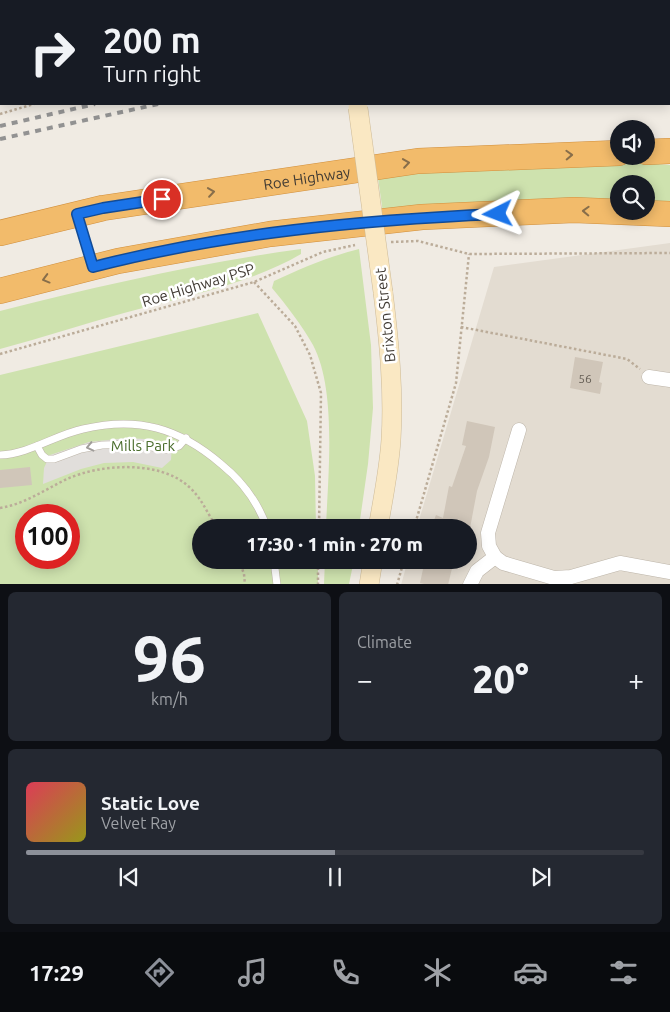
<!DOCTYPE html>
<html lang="en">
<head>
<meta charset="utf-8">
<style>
  body { margin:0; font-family:Ubuntu,sans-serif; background:#242831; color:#f1f3f6; height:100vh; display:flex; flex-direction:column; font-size:19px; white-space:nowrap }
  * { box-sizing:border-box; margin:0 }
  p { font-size:16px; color:#9ea1a6 }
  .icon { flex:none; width:28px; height:28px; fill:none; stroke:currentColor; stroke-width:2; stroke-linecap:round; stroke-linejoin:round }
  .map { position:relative; height:584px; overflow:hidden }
  .drawer { display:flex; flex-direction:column; gap:8px; padding:8px; background:#0d0f14; flex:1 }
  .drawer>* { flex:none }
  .hud { position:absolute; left:0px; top:0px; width:670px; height:105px; box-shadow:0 2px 12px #0003; background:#171b24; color:#f1f3f6; overflow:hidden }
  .fabs { position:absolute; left:610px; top:120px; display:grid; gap:10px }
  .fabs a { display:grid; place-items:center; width:45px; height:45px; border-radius:50%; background:#171b24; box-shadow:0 2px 12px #0003; font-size:25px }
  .speed { position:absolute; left:15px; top:504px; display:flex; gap:10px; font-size:25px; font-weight:700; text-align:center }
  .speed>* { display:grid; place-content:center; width:65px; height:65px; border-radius:50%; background:#171b24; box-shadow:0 2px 12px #0003; line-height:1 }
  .speed .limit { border:8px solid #d22; background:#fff; color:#111 }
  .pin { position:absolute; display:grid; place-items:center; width:42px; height:42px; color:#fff; margin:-21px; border:2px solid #fff; border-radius:50%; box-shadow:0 1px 5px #0007 }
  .me { position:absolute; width:55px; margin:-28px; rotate:267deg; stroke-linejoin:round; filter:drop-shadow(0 0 4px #0008) }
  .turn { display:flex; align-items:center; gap:18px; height:105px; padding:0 20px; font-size:22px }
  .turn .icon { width:65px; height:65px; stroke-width:2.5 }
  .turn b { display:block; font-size:35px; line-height:42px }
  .big { font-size:38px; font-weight:800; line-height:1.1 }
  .drawer .card { flex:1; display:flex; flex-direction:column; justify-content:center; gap:8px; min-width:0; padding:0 18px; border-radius:8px; background:#242831 }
  .drawer .dial { align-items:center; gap:0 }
  .dial b { font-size:65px; line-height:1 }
  .song { display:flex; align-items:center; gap:15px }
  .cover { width:60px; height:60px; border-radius:8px; background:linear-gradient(135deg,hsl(350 70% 55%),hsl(60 70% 35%)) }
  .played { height:5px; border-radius:2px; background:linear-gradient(90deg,#8c9099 50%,#363941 50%) }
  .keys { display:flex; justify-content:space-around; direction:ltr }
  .heat { display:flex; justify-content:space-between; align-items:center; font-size:28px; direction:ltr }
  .drawer .tiles { flex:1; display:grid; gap:8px; grid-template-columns:1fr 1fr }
  .card:last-child { grid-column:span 2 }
  .trip { position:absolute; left:192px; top:519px; width:285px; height:50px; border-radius:25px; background:#171b24; box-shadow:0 2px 12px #0003; font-weight:800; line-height:50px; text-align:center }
  .menu { display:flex; height:80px; justify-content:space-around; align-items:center; background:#090b0e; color:#9ea1a6 }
  .menu .icon { width:35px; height:35px }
  .menu .on { color:#8c9099 }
  .menu b { font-size:22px; color:#f1f3f6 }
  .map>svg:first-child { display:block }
  .residential { fill:#e3dcd1 }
  .green { fill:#cee2ae; fill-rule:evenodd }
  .parking { fill:#e1dedb }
  .building { fill:#d0c6b9 }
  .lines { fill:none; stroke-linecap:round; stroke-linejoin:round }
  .service-casing { stroke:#bdb5a9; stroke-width:8 }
  .minor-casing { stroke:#bdb5a9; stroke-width:15 }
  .secondary-casing { stroke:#cdba96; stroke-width:20 }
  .motorway-casing { stroke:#d08f3d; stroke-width:26 }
  .path { stroke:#bbac99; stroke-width:2.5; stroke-dasharray:2.5 2.5; stroke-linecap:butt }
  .service { stroke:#fff; stroke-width:7 }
  .minor { stroke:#fff; stroke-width:14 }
  .secondary { stroke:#fae8c3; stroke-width:19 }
  .motorway { stroke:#f2bb6b; stroke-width:25 }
  .rail { stroke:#929292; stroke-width:4; stroke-dasharray:6 6; stroke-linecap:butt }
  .secondary-bridge-casing { stroke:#cdba96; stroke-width:20; stroke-linecap:butt }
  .secondary-bridge { stroke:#fae8c3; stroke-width:19 }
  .oneway { stroke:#886e4a }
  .oneway2 { stroke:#a09d9a }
  .route-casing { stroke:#114b97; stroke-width:12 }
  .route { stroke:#1a73e8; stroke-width:9 }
  .labels { text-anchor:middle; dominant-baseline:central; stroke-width:5; stroke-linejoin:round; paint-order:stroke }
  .number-label { font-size:12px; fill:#655e55 }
  .street-label { font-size:15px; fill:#413b34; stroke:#fff }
  .park-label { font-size:15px; fill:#4a6d2c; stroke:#fff }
</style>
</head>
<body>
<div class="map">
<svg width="670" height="585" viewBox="0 0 670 585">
  <rect width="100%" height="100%" fill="#f0ebe3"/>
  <path class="residential" d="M670,243v341l-269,1 7,-25h61v-32l-52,-1 77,-260z"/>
  <g class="green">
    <path d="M645,163l25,2v37h-24v-18h-27v17l-236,12 -6,-42 125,-6z"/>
    <path d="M301,249v5c-51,30 -119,43 -177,59 -41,11 -82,25 -124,36v-38c99,-25 199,-48 301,-62z"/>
    <path d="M359,249l12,96 2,63 -5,56 -9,63h-33c2,-51 11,-137 -13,-182 -12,-21 -26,-39 -41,-57l2,-7c28,-13 54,-24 85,-32z"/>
    <path d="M258,313l49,108 8,55 1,51 -115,1v32h117v24h-318v-209zM26,515h43v43h-43z"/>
    <path d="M325,560h29l-5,24h-25z"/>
  </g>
  <path class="parking" d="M127,438l18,1 27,6 -1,15 -9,8 -29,-6 -29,1 -23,6 -38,15 1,-16 6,-13 39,-13z"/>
  <g class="building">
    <path d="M575,357l28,5 -4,20 3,1 -2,11 -30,-6z"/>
    <path d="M467,421l28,6 -6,30 -12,34 -7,37h-39l5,-13 7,3 6,-32 3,1 14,-41 -4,-1z"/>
    <path d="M30,467l2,18 -32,3v-18z"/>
    <path d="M425,560h29l-6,25h-20l-8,-2z"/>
  </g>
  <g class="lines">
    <g class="service-casing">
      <g id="service">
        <path d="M78,218l13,44"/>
        <path d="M37,446l5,9 5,4h7l27,-10 21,-4 33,-1 33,6 11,-4 7,-8"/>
        <path d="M0,455c29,-1 55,-20 83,-26 55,-13 96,-1 138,35 21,17 37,38 46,64"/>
        <path d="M274,560l3,25"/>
      </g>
    </g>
    <g class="minor-casing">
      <g id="minor">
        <path d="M649,377l21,3"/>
        <path d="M519,430l-31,103 1,13 6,11 8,6 51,15 17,-1 49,-14 50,9"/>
        <path d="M470,585l7,-14 18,-14"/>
      </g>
    </g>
    <g class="secondary-casing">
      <g id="secondary">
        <path d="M343,0v1"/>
        <path d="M378,528c5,-29 11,-58 13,-88 3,-49 -2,-99 -8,-148"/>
        <path d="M369,585l4,-25"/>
      </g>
    </g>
    <g class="motorway-casing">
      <g id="motorway">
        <path d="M646,152l24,-1"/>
        <path id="s1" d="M0,233l103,-25 315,-47 201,-8"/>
        <path d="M0,291l118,-30 152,-27 152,-17 152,-7 96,4"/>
      </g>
    </g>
    <g class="path">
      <path d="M669,9h1"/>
      <path d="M0,114l34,-10"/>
      <path d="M391,242l27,-1 51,13 201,-1"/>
      <path d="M254,282l41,44 15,29 11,38 -2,135"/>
      <path d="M461,327l166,32 13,10"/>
      <path d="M0,354l254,-72 69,-30 32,-7"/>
      <path d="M0,508c25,-4 44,-18 67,-29 33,-15 92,-19 121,7 14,12 19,27 29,42"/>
      <path d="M414,528l42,-145 13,-129"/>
      <path d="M239,560l5,14 1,11"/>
      <path d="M318,585v-25"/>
      <path d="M397,585l7,-25"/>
    </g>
    <use href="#service" class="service"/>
    <use href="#minor" class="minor"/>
    <use href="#secondary" class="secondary"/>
    <use href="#motorway" class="motorway"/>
    <g class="rail">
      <path d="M669,33h1"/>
      <path d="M669,42h1"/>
      <path d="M0,126l95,-22"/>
      <path d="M0,139l158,-35"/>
    </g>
    <g class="secondary-bridge-casing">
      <path id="secondary-bridge" d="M358,108l25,184"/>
    </g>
    <use href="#secondary-bridge" class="secondary-bridge"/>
  </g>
  <defs><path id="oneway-chevron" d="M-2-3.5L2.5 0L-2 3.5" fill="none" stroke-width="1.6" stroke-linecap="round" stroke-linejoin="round" transform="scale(1.25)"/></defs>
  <g class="oneway">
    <use href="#oneway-chevron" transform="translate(569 155) rotate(-2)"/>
    <use href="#oneway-chevron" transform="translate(406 163) rotate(-8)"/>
    <use href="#oneway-chevron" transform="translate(211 192) rotate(-8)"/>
    <use href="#oneway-chevron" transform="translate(586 211) rotate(-178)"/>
    <use href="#oneway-chevron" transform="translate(46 279) rotate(165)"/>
  </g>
  <use class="oneway2" href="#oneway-chevron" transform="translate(90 447) rotate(167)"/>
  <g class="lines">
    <g class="route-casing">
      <path id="route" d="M162,199l-59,9 -26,6 16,53c131,-34 270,-47 405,-53"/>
    </g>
    <use href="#route" class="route"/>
  </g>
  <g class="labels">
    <g class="number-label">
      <text x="585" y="378">56</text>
    </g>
    <g class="street-label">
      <text stroke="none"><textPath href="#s1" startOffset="312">Roe Highway</textPath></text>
      <text transform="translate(198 285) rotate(-17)">Roe Highway PSP</text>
      <text transform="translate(385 315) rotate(-96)">Brixton Street</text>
    </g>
    <g class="park-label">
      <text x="143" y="445">Mills Park</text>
    </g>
  </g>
</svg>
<div class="fabs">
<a><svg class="icon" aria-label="sound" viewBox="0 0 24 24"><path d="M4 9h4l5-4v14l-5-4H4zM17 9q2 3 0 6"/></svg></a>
<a><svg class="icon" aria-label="search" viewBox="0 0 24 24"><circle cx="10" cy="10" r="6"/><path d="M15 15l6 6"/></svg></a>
</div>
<div class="speed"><div class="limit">100</div></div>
<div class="pin" style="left:162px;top:199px;background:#d93025"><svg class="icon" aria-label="arrive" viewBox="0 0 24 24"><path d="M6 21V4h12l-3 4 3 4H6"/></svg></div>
<svg class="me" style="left:498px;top:214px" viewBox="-20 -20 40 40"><path d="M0-17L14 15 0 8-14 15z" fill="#1a73e8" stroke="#fff" stroke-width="4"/></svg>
<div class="trip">17:30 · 1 min · 270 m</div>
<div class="hud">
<div class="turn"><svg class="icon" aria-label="right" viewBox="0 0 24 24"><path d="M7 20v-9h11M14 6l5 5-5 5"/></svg><div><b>200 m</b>Turn right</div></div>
</div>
</div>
<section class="drawer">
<div class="tiles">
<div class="card dial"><b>96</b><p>km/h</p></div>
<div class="card"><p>Climate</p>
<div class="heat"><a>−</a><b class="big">20°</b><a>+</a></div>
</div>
<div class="card">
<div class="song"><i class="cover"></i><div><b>Static Love</b><p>Velvet Ray</p></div></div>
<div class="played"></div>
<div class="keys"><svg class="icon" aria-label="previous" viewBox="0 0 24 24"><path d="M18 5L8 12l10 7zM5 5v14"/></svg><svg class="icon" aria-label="pause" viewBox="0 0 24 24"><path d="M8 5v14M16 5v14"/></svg><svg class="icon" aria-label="next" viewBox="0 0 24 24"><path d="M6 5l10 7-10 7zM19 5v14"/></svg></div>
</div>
</div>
</section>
<nav class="menu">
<b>17:29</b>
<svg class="icon on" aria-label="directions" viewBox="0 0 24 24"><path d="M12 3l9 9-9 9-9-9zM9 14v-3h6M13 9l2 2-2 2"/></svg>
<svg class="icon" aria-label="music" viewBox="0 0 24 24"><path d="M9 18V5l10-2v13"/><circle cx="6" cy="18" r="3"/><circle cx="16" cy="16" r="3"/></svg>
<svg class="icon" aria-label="phone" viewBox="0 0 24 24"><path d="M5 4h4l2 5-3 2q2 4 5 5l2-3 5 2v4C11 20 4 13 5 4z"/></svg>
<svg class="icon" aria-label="climate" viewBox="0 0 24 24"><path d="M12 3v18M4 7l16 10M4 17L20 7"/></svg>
<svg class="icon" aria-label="car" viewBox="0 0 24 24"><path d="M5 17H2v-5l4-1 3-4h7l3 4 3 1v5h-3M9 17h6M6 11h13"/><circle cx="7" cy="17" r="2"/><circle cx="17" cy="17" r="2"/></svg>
<svg class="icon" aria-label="filters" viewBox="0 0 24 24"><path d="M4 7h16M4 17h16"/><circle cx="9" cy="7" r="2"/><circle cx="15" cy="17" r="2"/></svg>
</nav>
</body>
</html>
